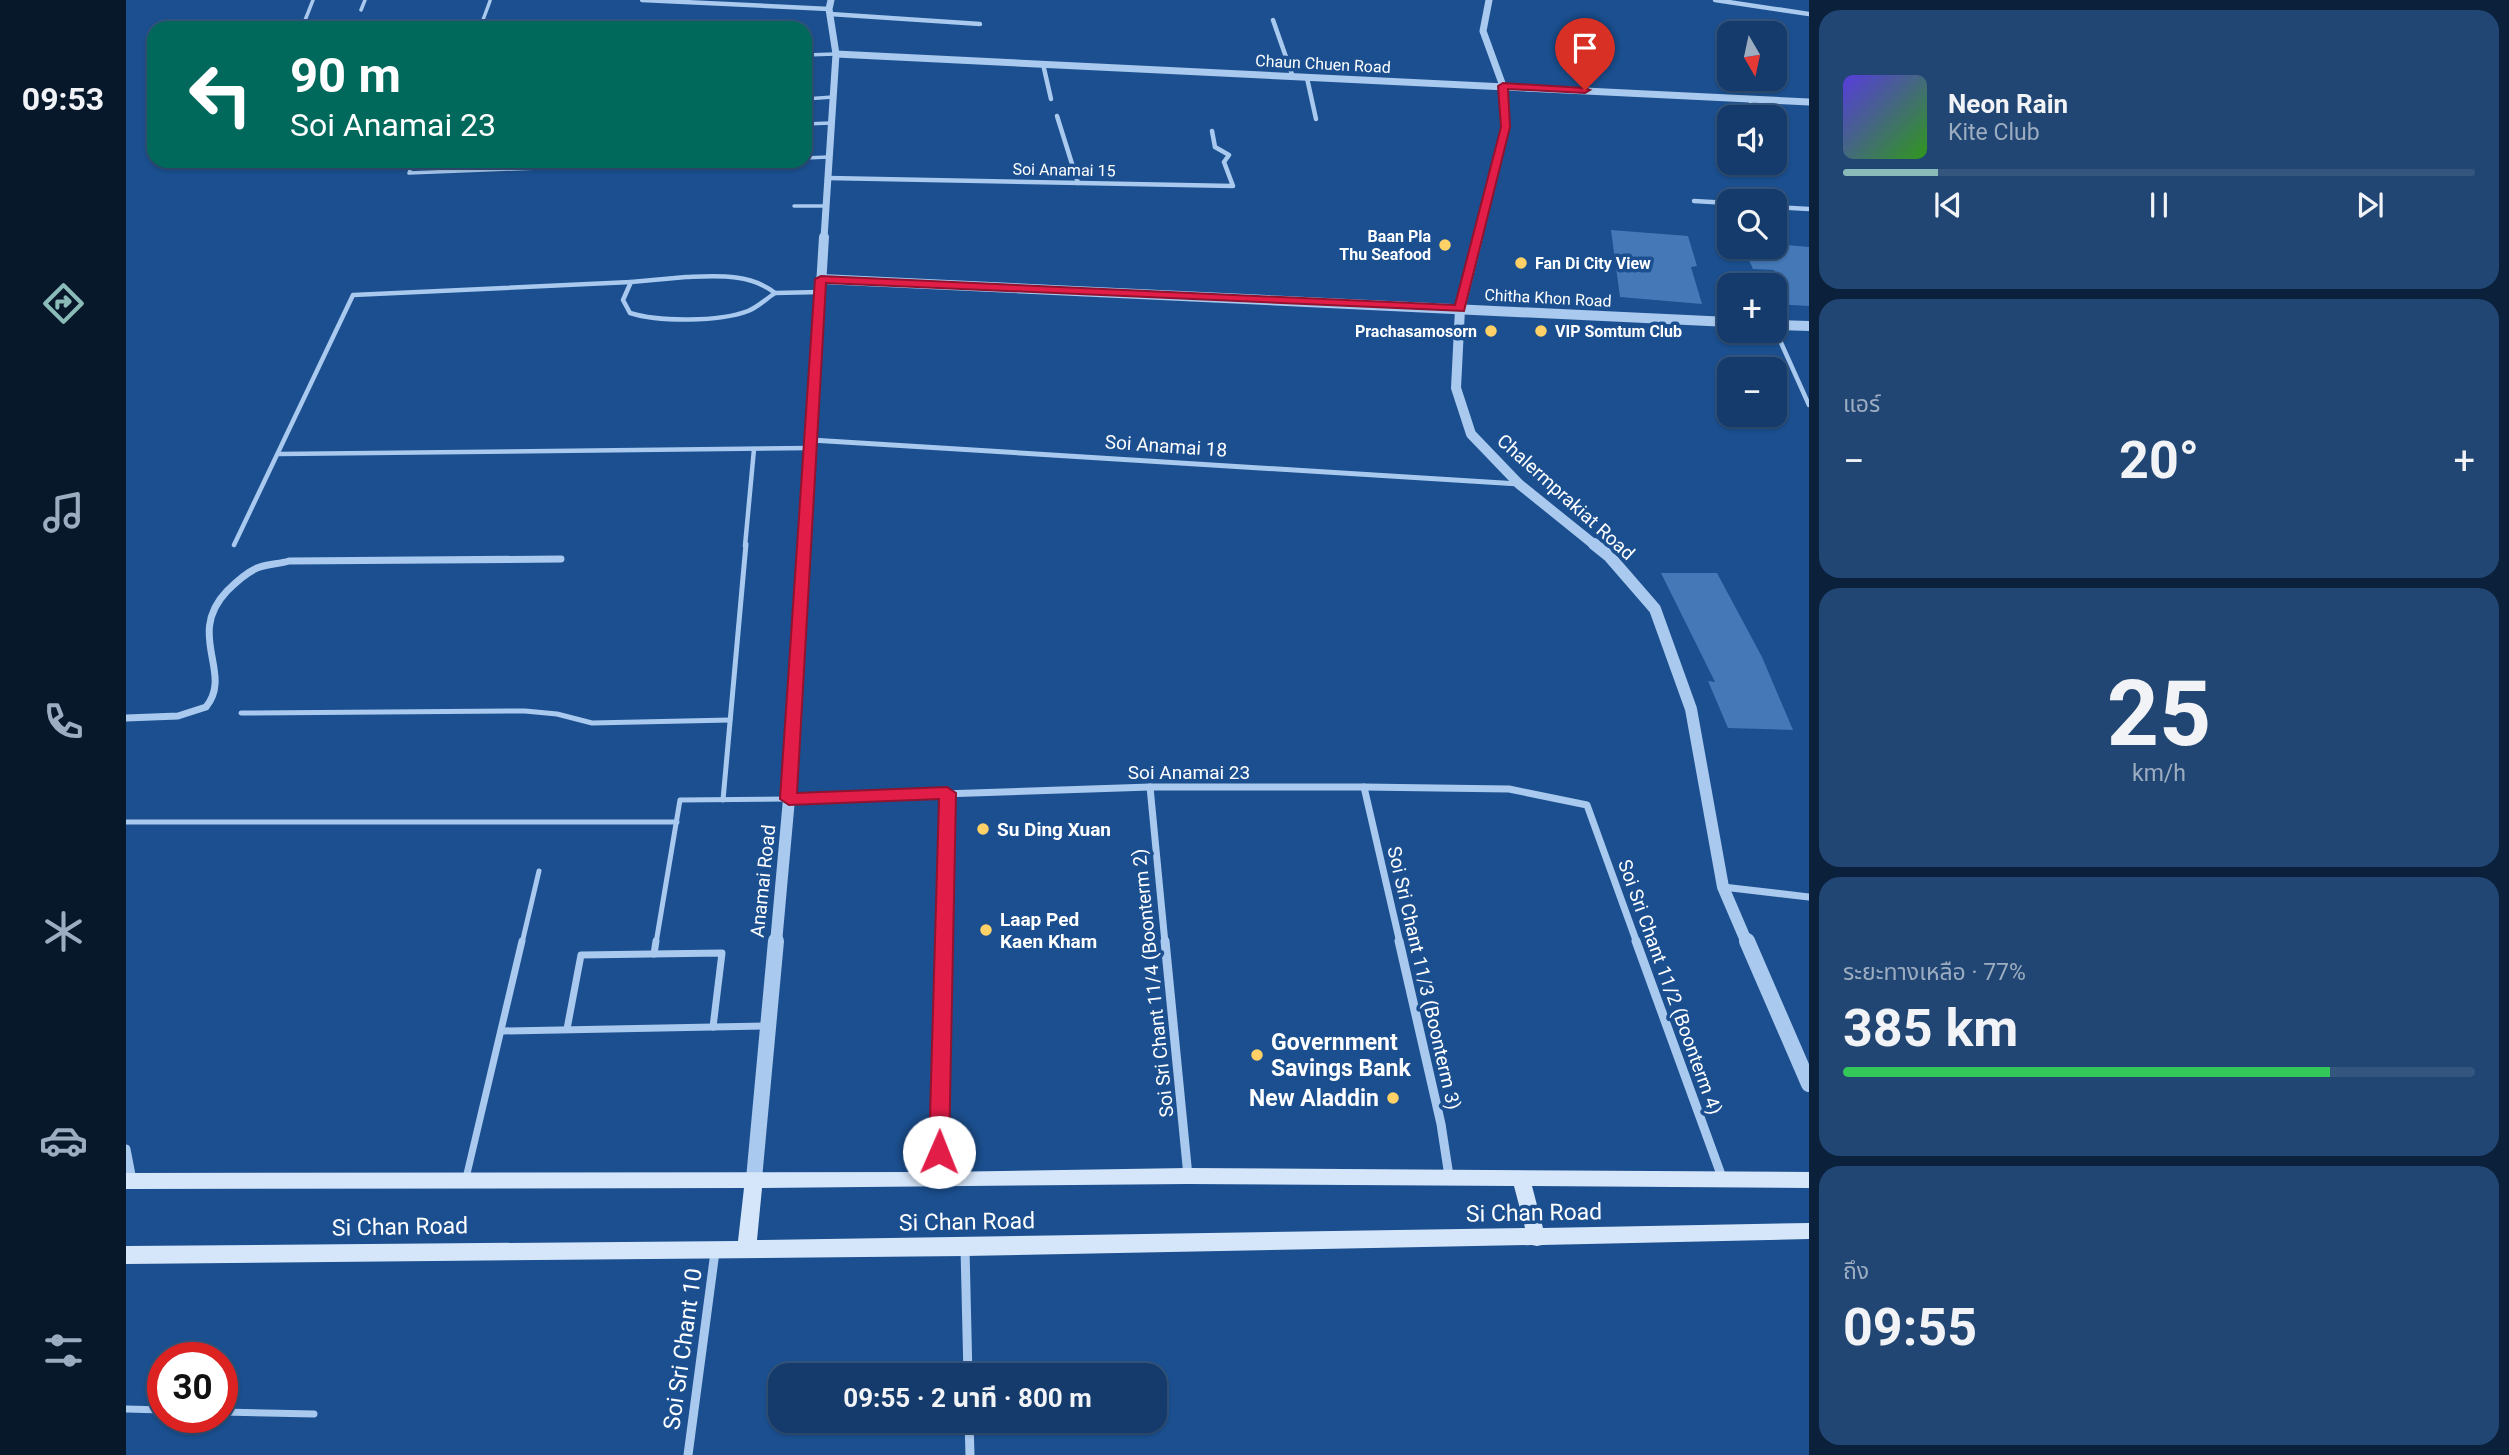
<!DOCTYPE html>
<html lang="th">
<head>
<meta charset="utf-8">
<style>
  body { margin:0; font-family:Roboto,"Noto Sans Thai",sans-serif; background:#214673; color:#f1f3f6; height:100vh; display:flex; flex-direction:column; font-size:26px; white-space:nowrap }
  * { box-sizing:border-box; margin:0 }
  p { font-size:23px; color:#9dadc1 }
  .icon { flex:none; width:38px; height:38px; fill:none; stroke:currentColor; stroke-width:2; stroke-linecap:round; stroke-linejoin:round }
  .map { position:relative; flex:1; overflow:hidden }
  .sheet { display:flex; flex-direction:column; gap:10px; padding:10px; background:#0b203b; width:700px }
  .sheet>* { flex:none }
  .banner { position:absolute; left:21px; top:21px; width:665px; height:147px; border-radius:21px; box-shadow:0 2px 5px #0004,0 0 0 2px #33557e; background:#00695c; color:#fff; overflow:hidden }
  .needle { width:46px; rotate:171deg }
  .buttons { position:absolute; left:1591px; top:21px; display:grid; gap:14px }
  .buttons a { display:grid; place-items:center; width:70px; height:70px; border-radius:14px; background:#143b6b; box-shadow:0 2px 5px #0004,0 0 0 2px #33557e; font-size:35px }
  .speed { position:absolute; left:21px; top:1342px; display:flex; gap:14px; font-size:35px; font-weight:700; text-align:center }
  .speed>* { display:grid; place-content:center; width:91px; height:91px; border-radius:50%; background:#143b6b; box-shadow:0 2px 5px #0004,0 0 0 2px #33557e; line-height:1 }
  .speed .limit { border:10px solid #d22; background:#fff; color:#111 }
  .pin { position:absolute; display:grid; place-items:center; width:60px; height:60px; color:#fff; margin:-72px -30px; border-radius:50% 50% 50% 0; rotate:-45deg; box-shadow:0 0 7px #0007 }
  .pin .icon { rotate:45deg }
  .me { position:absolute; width:77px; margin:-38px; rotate:1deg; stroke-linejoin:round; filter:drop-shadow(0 0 5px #0008) }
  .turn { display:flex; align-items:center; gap:24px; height:147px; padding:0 28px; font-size:32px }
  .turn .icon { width:91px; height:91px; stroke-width:2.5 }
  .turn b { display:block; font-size:49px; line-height:60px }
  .big { font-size:52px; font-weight:700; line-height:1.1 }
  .sheet .card { flex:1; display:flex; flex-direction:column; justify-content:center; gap:10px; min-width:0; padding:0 24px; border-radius:21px; background:#214673 }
  .sheet .dial { align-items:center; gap:0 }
  .dial b { font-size:91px; line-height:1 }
  .song { display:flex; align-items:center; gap:21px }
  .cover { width:84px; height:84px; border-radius:10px; background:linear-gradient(135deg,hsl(250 70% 55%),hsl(110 70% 35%)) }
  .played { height:7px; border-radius:4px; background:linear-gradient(90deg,#8bbbb9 15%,#33557e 15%) }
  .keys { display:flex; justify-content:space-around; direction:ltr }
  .heat { display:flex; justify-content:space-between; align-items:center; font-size:38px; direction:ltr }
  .charge { height:10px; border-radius:5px; background:linear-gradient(90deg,#34c759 77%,#33557e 0) }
  .trip { position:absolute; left:642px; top:1363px; width:399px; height:70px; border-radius:21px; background:#143b6b; box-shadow:0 2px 5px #0004,0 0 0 2px #33557e; font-weight:700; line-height:70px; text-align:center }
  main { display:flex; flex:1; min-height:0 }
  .menu { display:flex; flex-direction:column; width:126px; justify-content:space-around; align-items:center; background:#08182b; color:#9dadc1 }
  .menu .icon { width:49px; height:49px }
  .menu .on { color:#8bbbb9 }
  .menu b { font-size:32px; color:#f1f3f6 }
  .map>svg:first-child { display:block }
  .building { fill:#4478b7 }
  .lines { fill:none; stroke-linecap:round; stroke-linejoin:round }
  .service-far3 { stroke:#a9c9ee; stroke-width:3.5 }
  .service-far2 { stroke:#a9c9ee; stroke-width:4.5 }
  .service-far1 { stroke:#a9c9ee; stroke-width:5 }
  .service { stroke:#a9c9ee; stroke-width:7 }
  .minor-far3 { stroke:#a9c9ee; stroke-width:4.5 }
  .minor-far2 { stroke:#a9c9ee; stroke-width:5 }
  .minor-far1 { stroke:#a9c9ee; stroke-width:7 }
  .minor { stroke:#a9c9ee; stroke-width:9 }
  .tertiary-far3 { stroke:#a9c9ee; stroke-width:7 }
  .tertiary-far2 { stroke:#a9c9ee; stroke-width:10 }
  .tertiary-far1 { stroke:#a9c9ee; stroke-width:12 }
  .tertiary { stroke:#a9c9ee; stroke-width:16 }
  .secondary { fill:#d6e6fa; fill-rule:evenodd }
  .route { fill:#e11d48; stroke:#92132f; stroke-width:2 }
  .poi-dot { fill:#ffd166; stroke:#1b4f8f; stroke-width:2.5 }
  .labels { text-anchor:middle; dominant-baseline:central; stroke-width:7; stroke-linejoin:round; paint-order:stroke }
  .far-street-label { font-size:16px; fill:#fff; stroke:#1b4f8f }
  .far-poi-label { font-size:16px; font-weight:bold; fill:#fff; stroke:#1b4f8f; text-anchor:end }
  .street-label { font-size:19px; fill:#fff; stroke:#1b4f8f }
  .poi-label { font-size:19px; font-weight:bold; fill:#fff; stroke:#1b4f8f; text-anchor:start }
  .near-poi-label { font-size:23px; font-weight:bold; fill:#fff; stroke:#1b4f8f; text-anchor:start }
  .near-street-label { font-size:23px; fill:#fff; stroke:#1b4f8f }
</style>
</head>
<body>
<main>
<nav class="menu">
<b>09:53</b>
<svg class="icon on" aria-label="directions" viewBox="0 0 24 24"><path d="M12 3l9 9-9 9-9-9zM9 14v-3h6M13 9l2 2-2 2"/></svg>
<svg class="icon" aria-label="music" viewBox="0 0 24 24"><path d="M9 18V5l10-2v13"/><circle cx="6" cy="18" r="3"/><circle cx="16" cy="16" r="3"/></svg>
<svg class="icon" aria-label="phone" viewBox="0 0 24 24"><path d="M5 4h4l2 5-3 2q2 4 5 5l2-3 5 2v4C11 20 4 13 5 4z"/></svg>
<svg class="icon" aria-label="climate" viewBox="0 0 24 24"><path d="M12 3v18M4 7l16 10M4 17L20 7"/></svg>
<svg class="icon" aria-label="car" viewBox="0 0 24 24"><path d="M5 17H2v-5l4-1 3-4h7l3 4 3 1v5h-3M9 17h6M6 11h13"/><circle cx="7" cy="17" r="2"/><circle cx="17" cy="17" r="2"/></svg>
<svg class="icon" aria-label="filters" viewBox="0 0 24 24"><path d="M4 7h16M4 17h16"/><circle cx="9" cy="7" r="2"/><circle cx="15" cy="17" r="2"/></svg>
</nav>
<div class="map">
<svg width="1683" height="1455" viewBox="0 0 1683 1455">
  <rect width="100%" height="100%" fill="#1b4f8f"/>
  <g class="building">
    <path d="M1485,230l77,6 9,30 -6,1 11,37 -82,-7z"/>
    <path d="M1648,244l35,3v59l-35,-2v-34l-21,-1 -10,-22h31z"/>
    <path d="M1535,573h56l45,84 31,73 -65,-2 -20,-47 7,1z"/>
  </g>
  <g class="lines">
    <g class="service-far3">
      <path d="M235,10l4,-10"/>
      <path d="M176,28l11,-28"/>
      <path d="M346,28h97"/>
      <path d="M354,28l10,-27"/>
      <path d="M679,55l31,-1"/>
      <path d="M679,99l28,-2"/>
      <path d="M1623,99l9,18"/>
      <path d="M679,124l26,-1"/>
      <path d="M679,158l24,-1"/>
      <path d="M287,161l-4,12 309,-12"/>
      <path d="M668,206h32"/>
    </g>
    <g class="service-far2">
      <path d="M560,277c30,-1 64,-4 89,16 -9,6 -17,14 -27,18 -29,11 -89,11 -118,2l-7,-13 8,-18z"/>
      <path d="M1614,279l4,6"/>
      <path d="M649,293l45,-1"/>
      <path d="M1648,327l35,78"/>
      <path d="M153,454l531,-6"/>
      <path d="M108,545l119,-250 278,-13"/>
      <path d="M619,546l9,-97"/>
    </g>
    <g class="service-far1">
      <path d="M115,713l284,-2 32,3 35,9 138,-3"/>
      <path d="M597,800l23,-256"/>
      <path d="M0,822h551"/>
      <path d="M396,943l17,-72"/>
      <path d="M530,943l24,-143 109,-1"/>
    </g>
    <g class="service">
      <path d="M528,954l2,-13"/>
      <path d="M441,1029l14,-74 141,-2 -9,74"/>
      <path d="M376,1031l265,-5"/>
      <path d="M340,1178l56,-237"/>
      <path d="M0,1409l37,1"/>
      <path d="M96,1412l92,2"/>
    </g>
    <g class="minor-far3">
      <path d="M516,0l187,9"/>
      <path d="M1589,0l94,14"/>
      <path d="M704,14l150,10"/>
      <path d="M1147,20l20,57"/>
      <path d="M917,64l8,35"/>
      <path d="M1181,78l9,41"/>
      <path d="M931,116l21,67"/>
      <path d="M702,178l405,8 -9,-24 5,-7 -14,-8 -3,-16"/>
      <path d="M1568,201l35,2"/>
      <path d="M1648,207l35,2"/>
    </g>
    <path class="minor-far2" d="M685,440l708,44"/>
    <g class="minor-far1">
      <path d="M0,718l52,-2 28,-9c28,-34 -21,-72 21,-116 9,-9 19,-18 30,-23 10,-4 22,-4 32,-7l272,-2"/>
      <path d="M1024,787l15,156"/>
      <path d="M1238,787l36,156"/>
      <path d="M663,799l361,-12h214l145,2 78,16 50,138"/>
      <path d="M1597,887l86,10"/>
      <path d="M818,943l3,-150"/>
    </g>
    <g class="minor">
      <path d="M1039,941l23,235"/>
      <path d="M1273,941l42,183 8,52"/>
      <path d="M1510,941l87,239"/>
      <path d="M0,1149l6,31"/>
      <path d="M812,1179l6,-238"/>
      <path d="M839,1248l3,128"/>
      <path d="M843,1421l1,34"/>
      <path d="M562,1455l27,-203"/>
    </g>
    <g class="tertiary-far3">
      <path d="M710,54l973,48"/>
      <path d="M698,238l12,-184 -7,-45 2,-9"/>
      <path d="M1352,238l28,-111 -3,-41 -20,-55 6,-31"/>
    </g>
    <g class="tertiary-far2">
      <path d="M1352,237l-18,72 -4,79 15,46 48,50 77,62"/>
      <path d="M695,279l908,43"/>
      <path d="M1648,325l35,1"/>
      <path d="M679,546l19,-309"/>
    </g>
    <g class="tertiary-far1">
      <path d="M1468,544l15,12 46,53 36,100 32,178 24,56"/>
      <path d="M650,943l13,-144 16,-255"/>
    </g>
    <g class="tertiary">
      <path d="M1621,941l62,143"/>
      <path d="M628,1179l22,-238"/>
    </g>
    <path class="secondary" d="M1062,1168l621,4v16l-277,-2 11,42 266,-5v16l-267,6 -5,1 -5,-1 -567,11 -839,8v-18l612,-5 6,-53 -618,1v-16l812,-1zM1062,1184l326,2 11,42 -768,12 5,-52z"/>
  </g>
  <path class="route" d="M1377,83l82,5 5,2 -5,3 -77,-4 2,38 -46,184 -638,-28 -29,510 150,-6 9,6 -7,359 -3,6 -7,3 -7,-3 -3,-6 10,-353 -150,6 -9,-6 35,-520 6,-3 634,29 46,-178 -3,-41z"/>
  <g class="poi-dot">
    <circle cx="1319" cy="245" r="7"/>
    <circle cx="1395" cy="263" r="7"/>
    <circle cx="1365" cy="331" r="7"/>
    <circle cx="1415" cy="331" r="7"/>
    <circle cx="857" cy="829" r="7"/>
    <circle cx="860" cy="930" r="7"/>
    <circle cx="1131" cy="1055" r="7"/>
    <circle cx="1267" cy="1098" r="7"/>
  </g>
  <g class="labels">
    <g class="far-street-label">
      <text transform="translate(1197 64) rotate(3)">Chaun Chuen Road</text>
      <text transform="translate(938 170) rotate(1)">Soi Anamai 15</text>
      <text transform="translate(1422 298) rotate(3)">Chitha Khon Road</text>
    </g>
    <g class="far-poi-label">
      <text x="1305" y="236">Baan Pla<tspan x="1305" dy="18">Thu Seafood</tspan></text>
      <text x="1409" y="263" text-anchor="start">Fan Di City View</text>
      <text x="1351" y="331">Prachasamosorn</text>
      <text x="1429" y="331" text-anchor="start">VIP Somtum Club</text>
    </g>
    <g class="street-label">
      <text transform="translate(1040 446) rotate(4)">Soi Anamai 18</text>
      <text transform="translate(1440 497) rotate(42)">Chalermprakiat Road</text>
      <text x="1063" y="772">Soi Anamai 23</text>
      <text transform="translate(637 881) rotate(-84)">Anamai Road</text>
      <text transform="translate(1298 978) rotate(77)">Soi Sri Chant 11/3 (Boonterm 3)</text>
      <text transform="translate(1027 983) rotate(-96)">Soi Sri Chant 11/4 (Boonterm 2)</text>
      <text transform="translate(1544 987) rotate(70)">Soi Sri Chant 11/2 (Boonterm 4)</text>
    </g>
    <g class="poi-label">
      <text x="871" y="829">Su Ding Xuan</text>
      <text x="874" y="919">Laap Ped<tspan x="874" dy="22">Kaen Kham</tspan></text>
    </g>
    <g class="near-poi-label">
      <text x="1145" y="1042">Government<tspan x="1145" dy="26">Savings Bank</tspan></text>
      <text x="1253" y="1098" text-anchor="end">New Aladdin</text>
    </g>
    <g class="near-street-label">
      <text transform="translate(1408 1213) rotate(-1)">Si Chan Road</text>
      <text transform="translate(841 1222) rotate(-1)">Si Chan Road</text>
      <text transform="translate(274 1227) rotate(-1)">Si Chan Road</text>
      <text transform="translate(557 1349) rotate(-82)">Soi Sri Chant 10</text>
    </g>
  </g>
</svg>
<div class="buttons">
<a><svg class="needle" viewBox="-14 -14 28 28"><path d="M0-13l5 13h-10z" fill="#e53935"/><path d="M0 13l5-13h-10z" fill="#9dadc1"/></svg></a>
<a><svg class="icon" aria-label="sound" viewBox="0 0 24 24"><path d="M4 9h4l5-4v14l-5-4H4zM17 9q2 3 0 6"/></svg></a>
<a><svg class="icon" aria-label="search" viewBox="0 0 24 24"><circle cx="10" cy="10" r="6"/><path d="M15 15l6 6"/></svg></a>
<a>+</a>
<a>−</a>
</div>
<div class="speed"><div class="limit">30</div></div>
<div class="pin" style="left:1459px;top:90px;background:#d93025"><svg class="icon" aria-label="arrive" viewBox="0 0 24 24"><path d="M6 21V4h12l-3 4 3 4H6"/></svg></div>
<svg class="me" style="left:813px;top:1152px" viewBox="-20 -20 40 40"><circle r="19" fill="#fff"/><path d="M0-13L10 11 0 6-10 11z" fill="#e11d48"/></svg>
<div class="trip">09:55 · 2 นาที · 800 m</div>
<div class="banner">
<div class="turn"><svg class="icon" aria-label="left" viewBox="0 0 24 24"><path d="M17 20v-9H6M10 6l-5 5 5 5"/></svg><div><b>90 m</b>Soi Anamai 23</div></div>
</div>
</div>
<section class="sheet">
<div class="card">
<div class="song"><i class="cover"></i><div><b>Neon Rain</b><p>Kite Club</p></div></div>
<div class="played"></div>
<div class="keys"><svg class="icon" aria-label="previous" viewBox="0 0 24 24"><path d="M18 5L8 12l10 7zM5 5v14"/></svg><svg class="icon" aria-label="pause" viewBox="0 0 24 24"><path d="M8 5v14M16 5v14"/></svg><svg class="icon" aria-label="next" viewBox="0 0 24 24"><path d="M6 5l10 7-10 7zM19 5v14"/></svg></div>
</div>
<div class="card"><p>แอร์</p>
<div class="heat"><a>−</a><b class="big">20°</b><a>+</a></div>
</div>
<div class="card dial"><b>25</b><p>km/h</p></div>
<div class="card"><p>ระยะทางเหลือ · 77%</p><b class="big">385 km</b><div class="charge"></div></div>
<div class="card"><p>ถึง</p><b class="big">09:55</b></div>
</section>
</main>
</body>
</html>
